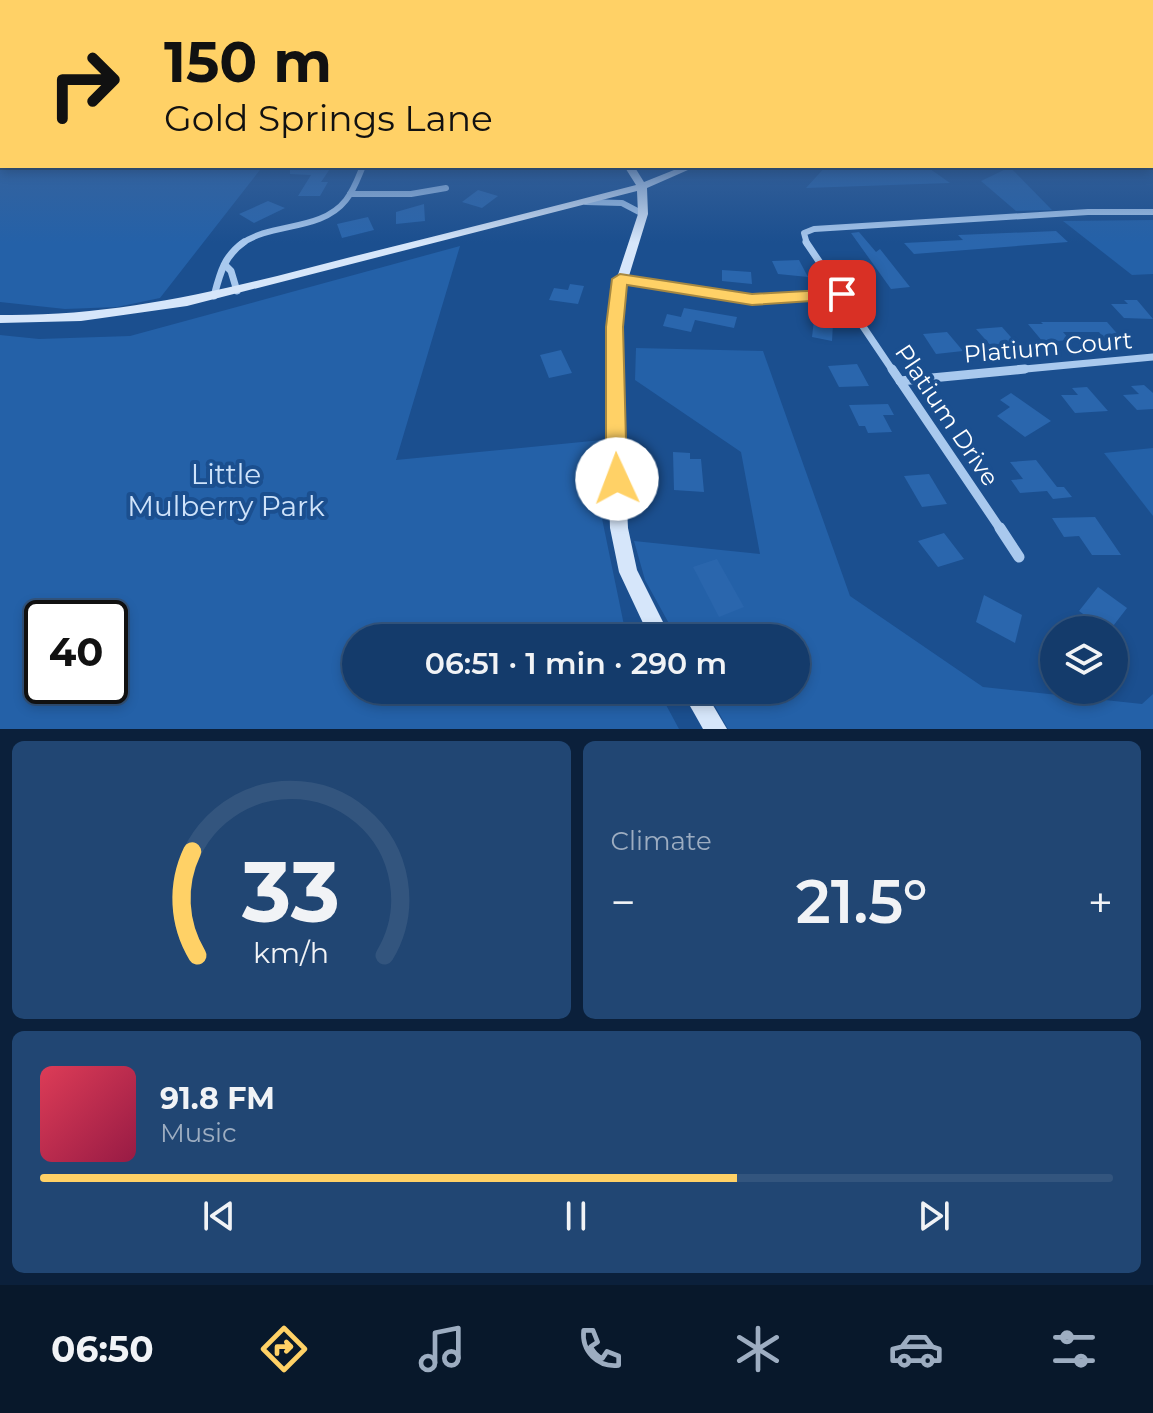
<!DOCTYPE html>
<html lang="en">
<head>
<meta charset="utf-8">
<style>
  body { margin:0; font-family:Montserrat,sans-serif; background:#214673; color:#f1f3f6; height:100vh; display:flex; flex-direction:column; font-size:30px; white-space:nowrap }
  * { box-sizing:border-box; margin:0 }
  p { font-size:26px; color:#9dadc1 }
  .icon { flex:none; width:44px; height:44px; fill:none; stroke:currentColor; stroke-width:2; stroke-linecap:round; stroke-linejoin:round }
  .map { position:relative; height:729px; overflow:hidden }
  .panel { display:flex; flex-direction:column; gap:12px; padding:12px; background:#0b203b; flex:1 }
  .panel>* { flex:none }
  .guide { position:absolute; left:0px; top:0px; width:1154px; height:168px; box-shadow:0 4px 12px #0003,0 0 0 2px #33557e; background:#ffd166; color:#111; overflow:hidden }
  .tools { position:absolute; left:1040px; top:616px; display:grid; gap:16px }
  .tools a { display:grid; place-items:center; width:88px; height:88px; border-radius:50%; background:#143b6b; box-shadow:0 4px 12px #0003,0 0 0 2px #33557e; font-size:40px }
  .speed { position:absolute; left:24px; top:600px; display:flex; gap:16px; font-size:40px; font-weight:700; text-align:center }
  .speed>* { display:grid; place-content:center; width:104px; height:104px; border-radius:50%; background:#143b6b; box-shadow:0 4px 12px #0003,0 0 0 2px #33557e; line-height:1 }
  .speed .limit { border:4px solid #111; border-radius:12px; background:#fff; color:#111 }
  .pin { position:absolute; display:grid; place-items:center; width:68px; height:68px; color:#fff; margin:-34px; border-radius:16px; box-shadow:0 4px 12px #0006 }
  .me { position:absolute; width:88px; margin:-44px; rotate:358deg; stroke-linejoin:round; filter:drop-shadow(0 0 6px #0008) }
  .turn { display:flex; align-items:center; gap:28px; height:168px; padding:0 32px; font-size:36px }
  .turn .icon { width:104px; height:104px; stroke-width:2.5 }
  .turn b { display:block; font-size:56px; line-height:68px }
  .big { font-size:60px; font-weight:600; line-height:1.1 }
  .panel .card { flex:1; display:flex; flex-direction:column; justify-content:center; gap:12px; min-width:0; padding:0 28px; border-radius:12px; background:#214673 }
  .panel .dial { align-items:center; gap:0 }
  .dial svg { height:208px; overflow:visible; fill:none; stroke:#33557e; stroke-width:7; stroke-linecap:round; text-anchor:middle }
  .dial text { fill:#f1f3f6; stroke:none }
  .song { display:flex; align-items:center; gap:24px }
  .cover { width:96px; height:96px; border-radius:12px; background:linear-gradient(135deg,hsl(350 70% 55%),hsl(340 70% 35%)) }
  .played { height:8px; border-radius:4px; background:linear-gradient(90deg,#ffd166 65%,#33557e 65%) }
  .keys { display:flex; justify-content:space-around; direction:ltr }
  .heat { display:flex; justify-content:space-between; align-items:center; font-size:44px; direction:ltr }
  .panel .tiles { flex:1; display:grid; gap:12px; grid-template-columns:1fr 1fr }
  .card:last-child { grid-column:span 2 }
  .trip { position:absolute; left:342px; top:624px; width:468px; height:80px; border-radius:40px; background:#143b6b; box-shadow:0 4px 12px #0003,0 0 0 2px #33557e; font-weight:600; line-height:80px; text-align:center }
  .menu { display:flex; height:128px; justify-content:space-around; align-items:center; background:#08182b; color:#9dadc1 }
  .menu .icon { width:56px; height:56px }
  .menu .current { color:#ffd166 }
  .menu b { font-size:36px; color:#f1f3f6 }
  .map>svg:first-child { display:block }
  .green { fill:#2461a8; fill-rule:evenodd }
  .building { fill:#2a66ad }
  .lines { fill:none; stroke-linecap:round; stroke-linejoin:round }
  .street-far3 { stroke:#a9c9ee; stroke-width:6 }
  .street-far2 { stroke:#a9c9ee; stroke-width:7 }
  .street-far1 { stroke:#a9c9ee; stroke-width:9 }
  .street { stroke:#a9c9ee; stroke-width:11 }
  .secondary { fill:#d6e6fa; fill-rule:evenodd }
  .route { fill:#ffd166; stroke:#a68842; stroke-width:2 }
  .labels { text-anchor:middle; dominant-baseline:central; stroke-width:8; stroke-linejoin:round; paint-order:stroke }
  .street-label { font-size:24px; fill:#fff; stroke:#1b4f8f }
  .near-park-label { font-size:28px; fill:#cfe3fa; stroke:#1b4f8f }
</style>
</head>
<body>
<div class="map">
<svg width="1153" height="729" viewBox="0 0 1153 729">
  <rect width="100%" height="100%" fill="#1b4f8f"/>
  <g class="green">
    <path d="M0,141l2,25h261l-103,132 -43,9 -52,2 -65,-7z"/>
    <path d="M826,166h100l24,17 -144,5z"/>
    <path d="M1010,167l42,43 -36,1 -35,-30z"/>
    <path d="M1153,220v54l-21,1 -69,-54z"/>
    <path d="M460,246l-64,214 206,-20 -3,64 26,126 4,8h-273v52h302l21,39h-679v-394l39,4 91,-3zM42,618h68v68h-68z"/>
    <path d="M636,348l127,3 87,245 133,91 159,17 11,-10v35h-425l-22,-39h90v-52h-119l-32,-58 -11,-39 126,13 -19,-102 -106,-72z"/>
    <path d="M1153,448v68l-49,-63z"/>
  </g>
  <g class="building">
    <path d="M290,166h42l-11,16h7l-8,14h-22l13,-21 -21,-1z"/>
    <path d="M478,190l20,6 -16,12 -20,-6z"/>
    <path d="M268,201l17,7 -31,15 -15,-9z"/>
    <path d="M424,204l1,17 -29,3v-12z"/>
    <path d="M368,217l6,13 -32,8 -5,-14z"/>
    <path d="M1056,231l12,11 -154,12 -10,-11 59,-3 -5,-5z"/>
    <path d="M859,232l17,20 4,-3 30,38 -19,2 -40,-56z"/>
    <path d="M799,260l9,17 -30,-3 -6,-13z"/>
    <path d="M722,270l29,2 1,12 -30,-3z"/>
    <path d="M570,284l14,2 -6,18 -29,-4 5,-12 14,2z"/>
    <path d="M1124,300h13l16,19 -29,-1 -13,-14h17z"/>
    <path d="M684,308l53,9 -3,11 -39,-8 -4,12 -28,-6 4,-12 14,3z"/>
    <path d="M814,320l19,4 -1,17 -20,-4z"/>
    <path d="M1041,322h66l14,16h-17l-5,-6h-36l7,8 -27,2 -15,-18h15z"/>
    <path d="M1002,327l16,18 -26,2 -16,-18z"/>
    <path d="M947,332l16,19 -27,3 -13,-20z"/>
    <path d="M561,350l11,23 -23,5 -9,-23z"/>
    <path d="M857,364l12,22 -30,1 -11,-21z"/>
    <path d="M1144,385l9,8v16l-16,1 -14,-15 16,-1 -8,-8z"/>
    <path d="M1087,387l21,24 -33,2 -14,-18h17l-6,-7z"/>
    <path d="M1011,393l40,28 -26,16 -28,-21 13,-9 -10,-7z"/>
    <path d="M888,404l6,11h-11l9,17 -24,1 -3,-7h-6l-10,-21z"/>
    <path d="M673,452l17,1v6h11l3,33 -30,-2z"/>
    <path d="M1036,460l21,27h7l8,10 -19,2 -6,-8 -27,2 -9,-13 12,-1 -13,-17z"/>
    <path d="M929,474l18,30 -25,3 -18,-31z"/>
    <path d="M1095,517l26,38h-29l-13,-19 -15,1 -12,-19z"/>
    <path d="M944,533l20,26 -26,8 -20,-26z"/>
    <path d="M717,559l27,48 -25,10 -26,-50z"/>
    <path d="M1098,587l29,21 -17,22h-5l-26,-19z"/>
    <path d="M984,595l38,20 -7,28 -39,-21z"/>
  </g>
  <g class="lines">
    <g class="street-far3">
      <path d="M350,194h61l35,-6"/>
      <path d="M586,202l36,1 21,11"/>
      <path d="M241,244c30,-22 80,-12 105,-44 8,-10 12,-22 17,-34"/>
      <path d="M807,244l-3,-11 10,-4 274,-17h65"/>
    </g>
    <g class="street-far2">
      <path d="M806,242l87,129"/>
      <path d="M225,265l6,6 6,20"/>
      <path d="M620,279l132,20 90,-5"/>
      <path d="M214,296c6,-23 10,-40 30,-54"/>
      <path d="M1004,371l149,-14"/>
    </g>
    <g class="street-far1">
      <path d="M892,369l109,161"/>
      <path d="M900,381l125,-12"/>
    </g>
    <path class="street" d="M1000,528l19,29"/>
    <g class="secondary">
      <path d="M624,166h10l10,16 40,-16h13l-50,22 1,26 -27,88 2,128 5,98 9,42 34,68h-21l-31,-66 -9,-44 -3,-98 2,-128 29,-88 -1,-23 -450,115 -106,15 -81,2v-8c120,2 232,-27 347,-57 96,-24 193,-48 289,-73z"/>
      <path d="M681,690h23l23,39h-24z"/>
    </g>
  </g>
  <linearGradient id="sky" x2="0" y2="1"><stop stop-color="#0f2b4f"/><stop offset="0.58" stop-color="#39639b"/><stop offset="1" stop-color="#39639b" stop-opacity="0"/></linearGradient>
  <rect width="1153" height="243" fill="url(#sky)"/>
  <path class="route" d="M620,274l132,20 90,-5 8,5 -8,5 -90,6 -125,-20 -4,42 4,152 -3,7 -7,2 -8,-2 -3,-7v-152l6,-48z"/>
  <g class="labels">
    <g class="street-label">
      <text transform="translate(1048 347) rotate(-5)">Platium Court</text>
      <text transform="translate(947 415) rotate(56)">Platium Drive</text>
    </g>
    <g class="near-park-label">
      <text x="226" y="474">Little<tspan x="226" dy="32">Mulberry Park</tspan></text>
    </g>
  </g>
</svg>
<div class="tools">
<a><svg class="icon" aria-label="layers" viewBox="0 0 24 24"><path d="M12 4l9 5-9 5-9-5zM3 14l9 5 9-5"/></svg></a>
</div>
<div class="speed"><div class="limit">40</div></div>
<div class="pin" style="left:842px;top:294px;background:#d93025"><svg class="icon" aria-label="arrive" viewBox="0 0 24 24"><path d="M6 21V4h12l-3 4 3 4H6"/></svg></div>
<svg class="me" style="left:617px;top:479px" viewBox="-20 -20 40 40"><circle r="19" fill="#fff"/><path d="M0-13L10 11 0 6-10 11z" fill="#ffd166"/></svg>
<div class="trip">06:51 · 1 min · 290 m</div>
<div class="guide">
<div class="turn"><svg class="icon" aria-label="right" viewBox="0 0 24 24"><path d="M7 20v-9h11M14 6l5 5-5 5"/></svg><div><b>150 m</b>Gold Springs Lane</div></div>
</div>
</div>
<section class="panel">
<div class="tiles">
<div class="card dial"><svg viewBox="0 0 100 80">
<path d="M14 69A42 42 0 1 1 86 69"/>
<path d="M14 69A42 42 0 0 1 12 29" stroke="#ffd166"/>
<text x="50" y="56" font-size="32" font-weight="700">33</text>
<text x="50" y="72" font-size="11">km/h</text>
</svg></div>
<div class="card"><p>Climate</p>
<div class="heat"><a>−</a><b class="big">21.5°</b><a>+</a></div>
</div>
<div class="card">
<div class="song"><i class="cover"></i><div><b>91.8 FM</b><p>Music</p></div></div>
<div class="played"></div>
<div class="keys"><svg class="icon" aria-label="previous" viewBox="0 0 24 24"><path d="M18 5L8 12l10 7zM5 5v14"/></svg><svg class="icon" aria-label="pause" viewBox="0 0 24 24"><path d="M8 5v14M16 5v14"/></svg><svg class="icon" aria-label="next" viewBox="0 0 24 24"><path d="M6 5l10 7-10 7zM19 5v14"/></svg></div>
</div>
</div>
</section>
<nav class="menu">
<b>06:50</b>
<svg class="icon current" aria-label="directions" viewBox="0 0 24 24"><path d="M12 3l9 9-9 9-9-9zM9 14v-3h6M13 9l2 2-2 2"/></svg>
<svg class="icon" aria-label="music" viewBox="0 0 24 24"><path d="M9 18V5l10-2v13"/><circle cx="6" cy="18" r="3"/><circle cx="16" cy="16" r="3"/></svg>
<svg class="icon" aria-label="phone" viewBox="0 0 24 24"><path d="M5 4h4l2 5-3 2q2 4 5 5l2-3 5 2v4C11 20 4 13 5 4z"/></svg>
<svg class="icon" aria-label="climate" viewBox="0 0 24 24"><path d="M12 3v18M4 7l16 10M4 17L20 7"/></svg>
<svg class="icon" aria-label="car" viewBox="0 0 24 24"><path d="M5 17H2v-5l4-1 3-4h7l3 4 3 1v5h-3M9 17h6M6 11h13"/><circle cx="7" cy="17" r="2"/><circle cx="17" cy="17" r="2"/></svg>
<svg class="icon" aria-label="filters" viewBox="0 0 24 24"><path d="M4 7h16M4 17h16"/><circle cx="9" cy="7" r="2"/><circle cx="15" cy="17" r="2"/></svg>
</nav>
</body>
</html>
